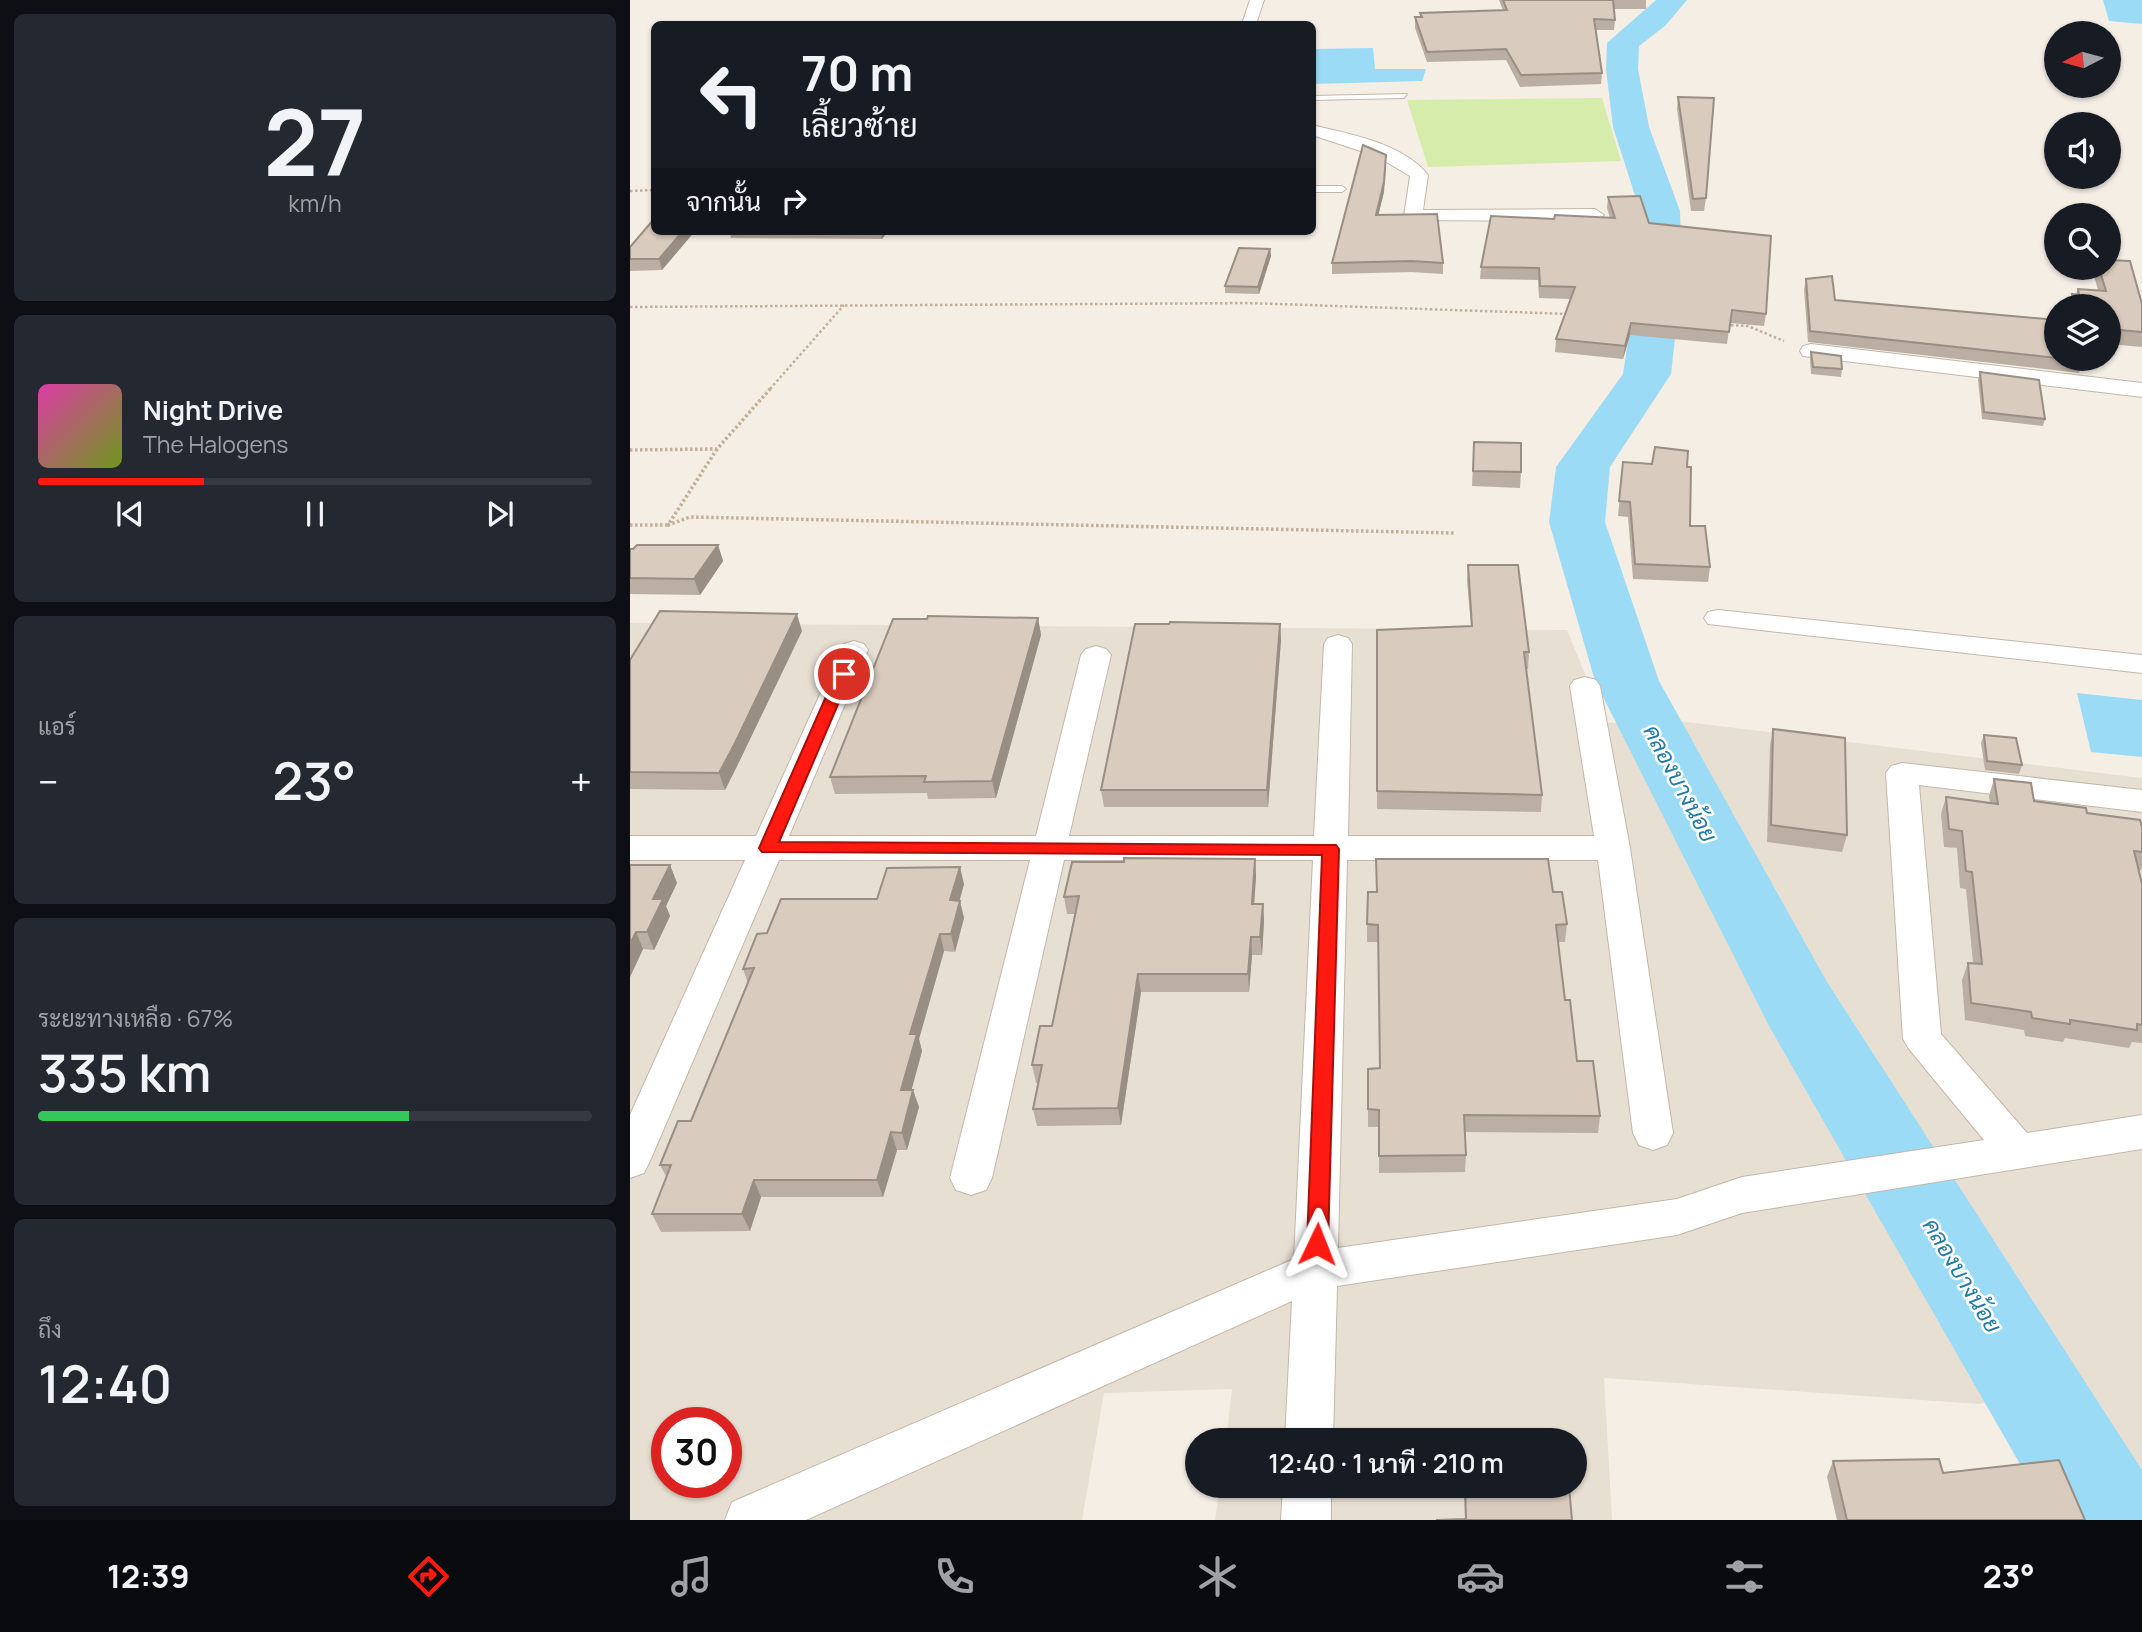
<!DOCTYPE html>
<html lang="th">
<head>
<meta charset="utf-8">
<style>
  body { margin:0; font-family:Manrope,Sarabun,sans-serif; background:#242831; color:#f1f3f6; height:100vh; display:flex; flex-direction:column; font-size:26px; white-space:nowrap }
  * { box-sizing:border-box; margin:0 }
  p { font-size:23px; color:#9ea1a6 }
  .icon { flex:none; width:38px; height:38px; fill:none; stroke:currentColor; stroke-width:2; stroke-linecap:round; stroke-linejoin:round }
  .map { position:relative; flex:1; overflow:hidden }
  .sheet { display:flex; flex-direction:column; gap:14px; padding:14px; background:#0d0f14; width:630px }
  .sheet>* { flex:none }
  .hud { position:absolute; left:21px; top:21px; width:665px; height:214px; border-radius:10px; box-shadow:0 2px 5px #0004; background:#171b24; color:#f1f3f6; overflow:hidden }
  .needle { width:46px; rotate:264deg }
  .tools { position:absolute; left:1414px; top:21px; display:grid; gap:14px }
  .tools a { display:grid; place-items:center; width:77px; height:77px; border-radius:50%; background:#171b24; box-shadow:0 2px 5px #0004; font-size:35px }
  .speed { position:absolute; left:21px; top:1407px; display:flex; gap:14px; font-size:35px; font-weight:700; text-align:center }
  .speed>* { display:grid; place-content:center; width:91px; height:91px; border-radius:50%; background:#171b24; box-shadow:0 2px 5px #0004; line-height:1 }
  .speed .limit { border:10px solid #d22; background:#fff; color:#111 }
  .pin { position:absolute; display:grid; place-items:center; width:60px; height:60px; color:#fff; margin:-30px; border:4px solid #fff; border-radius:50%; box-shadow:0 2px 7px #0007 }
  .me { position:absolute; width:77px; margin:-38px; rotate:2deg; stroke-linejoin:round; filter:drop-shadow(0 0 5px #0008) }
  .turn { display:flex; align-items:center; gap:24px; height:147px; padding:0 35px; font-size:32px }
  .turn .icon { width:91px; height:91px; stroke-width:2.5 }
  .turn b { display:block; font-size:49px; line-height:60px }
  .then { display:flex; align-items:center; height:66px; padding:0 35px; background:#0003; gap:14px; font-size:26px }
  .big { font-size:52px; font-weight:600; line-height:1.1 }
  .sheet .card { flex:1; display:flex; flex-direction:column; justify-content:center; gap:10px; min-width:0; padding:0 24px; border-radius:10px; background:#242831 }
  .sheet .dial { align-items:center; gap:0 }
  .dial b { font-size:91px; line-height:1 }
  .song { display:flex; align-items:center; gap:21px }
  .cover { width:84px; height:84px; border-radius:10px; background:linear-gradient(135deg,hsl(320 70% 55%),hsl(80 70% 35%)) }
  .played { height:7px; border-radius:4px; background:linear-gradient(90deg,#ff1a11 30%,#363941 30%) }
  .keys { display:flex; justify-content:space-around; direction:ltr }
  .heat { display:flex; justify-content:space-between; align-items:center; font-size:38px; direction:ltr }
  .charge { height:10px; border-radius:5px; background:linear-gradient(90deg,#34c759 67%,#363941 0) }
  .trip { position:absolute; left:555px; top:1428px; width:402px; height:70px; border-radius:35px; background:#171b24; box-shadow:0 2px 5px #0004; font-weight:600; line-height:70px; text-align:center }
  .tabs { display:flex; height:112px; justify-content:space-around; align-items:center; background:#090b0e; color:#9ea1a6 }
  .tabs .icon { width:49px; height:49px }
  .tabs .selected { color:#ff1a11 }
  .tabs b { font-size:32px; color:#f1f3f6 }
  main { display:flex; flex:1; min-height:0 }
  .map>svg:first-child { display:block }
  .residential { fill:#e8dfd3; fill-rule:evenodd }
  .green { fill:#d6ecab }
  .water { fill:#9cdbf6 }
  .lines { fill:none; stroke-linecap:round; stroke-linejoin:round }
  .river { fill:#9cdbf6; fill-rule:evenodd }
  .lane-casing { stroke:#c3b7aa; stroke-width:2 }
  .street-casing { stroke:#c3b7aa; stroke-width:2 }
  .path-far1 { stroke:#c3af97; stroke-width:2.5; stroke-dasharray:2.5 2.5; stroke-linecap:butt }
  .path { stroke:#c3af97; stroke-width:3.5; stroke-dasharray:2.5 2.5; stroke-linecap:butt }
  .lane { fill:#fff; fill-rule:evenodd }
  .street { fill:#fff; fill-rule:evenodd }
  .wall { fill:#bbafa3 }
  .shaded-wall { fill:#988e84 }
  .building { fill:#d9cbbd; stroke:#988e84; stroke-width:2 }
  .route { fill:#ff1a11; stroke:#a6110b; stroke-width:2 }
  .labels { text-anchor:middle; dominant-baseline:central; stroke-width:5; stroke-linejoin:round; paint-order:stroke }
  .water-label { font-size:23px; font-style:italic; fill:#227aa2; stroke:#fff }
</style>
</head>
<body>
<main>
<section class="sheet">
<div class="card dial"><b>27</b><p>km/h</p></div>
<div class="card">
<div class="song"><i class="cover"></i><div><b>Night Drive</b><p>The Halogens</p></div></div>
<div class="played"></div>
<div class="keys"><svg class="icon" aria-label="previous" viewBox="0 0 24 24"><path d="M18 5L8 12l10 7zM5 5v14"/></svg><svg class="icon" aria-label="pause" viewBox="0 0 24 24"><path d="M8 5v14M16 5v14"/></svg><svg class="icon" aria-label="next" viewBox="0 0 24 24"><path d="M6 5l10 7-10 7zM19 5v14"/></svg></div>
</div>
<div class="card"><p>แอร์</p>
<div class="heat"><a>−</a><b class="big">23°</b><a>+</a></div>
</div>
<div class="card"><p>ระยะทางเหลือ · 67%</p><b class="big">335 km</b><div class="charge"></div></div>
<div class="card"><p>ถึง</p><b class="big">12:40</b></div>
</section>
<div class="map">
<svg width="1512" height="1520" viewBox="0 0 1512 1520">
  <rect width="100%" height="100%" fill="#f4eee5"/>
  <path class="residential" d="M0,623l937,7 38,93 73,-2 464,57v734l-83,-126 -80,18 -375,-26 8,142h-397l5,-34h355v-46h-349l6,-51 -128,4 -22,127h-452zM37,1423h59v59h-59z"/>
  <path class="green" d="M972,98l19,63 -193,6 -21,-67z"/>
  <g class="water">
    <path d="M1473,0h39v24l-33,-3z"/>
    <path d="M743,48l2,21h51l-4,12 -109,3v-35z"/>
    <path d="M1447,693l65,7v57l-51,-5z"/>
  </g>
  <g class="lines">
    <path class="river" d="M1026,0h31l-22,26 -26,20 -1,23 11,58 31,84 2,64 -11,99 -61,93 -5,55 54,159 168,301 315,488v50h-90l-283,-494 -174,-345 -46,-159 7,-55 67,-93 15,-99 2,-64 -27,-84 -7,-58 1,-26z"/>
    <g class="lane-casing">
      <g id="lane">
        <path d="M777,94l-3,4 -92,2v-4z"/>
        <path d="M682,186h30l4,3 -4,3h-30z"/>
      </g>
    </g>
    <g class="street-casing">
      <g id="street">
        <path d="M620,0h14l-8,24h-14z"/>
        <path d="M682,125c37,9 91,18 116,50l-5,35 172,-1 9,6 -9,6 -189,-1 -2,-4 6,-40 -34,-20 -64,-21z"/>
        <path d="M1181,344l331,39v14l-339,-41 -3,-5 3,-5z"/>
        <path d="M1088,610l424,45v18l-434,-49 -4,-6 4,-6z"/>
        <path d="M708,635l10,3 4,6 -4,192h246l-24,-150 4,-6 11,-3 11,3 4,6 30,162 43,285 -6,12 -14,5 -14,-5 -6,-12 -35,-273h-251l-9,388 339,-49 65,-22 242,-37 -75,-91 -6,-10 -17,-266 5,-7 11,-3 240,27v22l-223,-27 22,249 86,99 115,-18v34l-400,64 -65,22 -340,51 -4,154h-48l7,-139 -486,219h-81l7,-18 562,-243 19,-399h-249l-72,318 -6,12 -15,5 -15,-5 -6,-12 80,-318h-251l-129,301 -6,12 -14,5v-63l115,-255h-115v-24h126l84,-186 4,-6 10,-3 10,3 4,6 -79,186h247l45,-181 5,-6 10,-3 10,3 5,6 -42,181h245l10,-192 4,-6z"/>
        <path d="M653,1486h48v34h-50z"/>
      </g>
    </g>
    <g class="path-far1">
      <path d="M0,191l24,-1"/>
      <path d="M0,307l618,-4 322,11"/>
      <path d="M1096,325l22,1 36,15"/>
      <path d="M140,389l74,-84"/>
    </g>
    <g class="path">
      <path d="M87,449l-49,76 22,-8 764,16"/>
      <path d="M0,450l87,-1 54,-61"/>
      <path d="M0,525h38"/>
    </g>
    <use href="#lane" class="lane"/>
    <use href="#street" class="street"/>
  </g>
  <g class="wall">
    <path d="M869,0h147v9h-32l1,11 -1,10h-18l6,43 -1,11 -81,3 -14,-27 -79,2 -12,-34v-11h5v-4l83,-2z"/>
    <path d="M1048,97l28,101 -2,13h-13l-14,-102z"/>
    <path d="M756,165l-2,27 -6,23 65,48v11l-32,-2 -79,2v-11z"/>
    <path d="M978,197l41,26 117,91 -2,12 -34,-3 -3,21 -97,-9 -7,24 -68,-7 1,-13 14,-40 -31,-1 -1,-18 -58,-1 1,-12 73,-48 56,-1 -3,-10z"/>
    <path d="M24,231h41l-33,39 -32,1v-24z"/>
    <path d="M99,231h159l-6,8 -151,-1z"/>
    <path d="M640,249l1,7 -12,38 -34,-1v-7z"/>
    <path d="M1464,268h15l33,36v43l-33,-3v-38h-41l4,-12h4l2,-5 20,1 -5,-18z"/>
    <path d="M1176,279l29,21 248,61 -4,12 -271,-31 -4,-52z"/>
    <path d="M1181,352l31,17 -1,8 -30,-3 -1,-15z"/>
    <path d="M1350,372l65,47 -2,7 -61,-7 -4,-39z"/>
    <path d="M844,442l47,30 -1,16 -48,-2z"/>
    <path d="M993,462l64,5 3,59 20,41 -2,15 -75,-3 -5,-62 -10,-1z"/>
    <path d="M88,545l5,16 -23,34 -70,-1v-45z"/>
    <path d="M838,565l61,87 -1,17h-2l16,126 -1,17 -164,-3v-179l94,-4 -4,-45z"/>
    <path d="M408,618l3,17 -45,163 -68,1 -1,-6 -92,1 -5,-17z"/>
    <path d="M650,624l1,16 -13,167h-164l-3,-17z"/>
    <path d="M172,631l-63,131 -14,28 -95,-1v-129z"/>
    <path d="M1143,729l74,106 -5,17 -75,-10 3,-96z"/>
    <path d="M1354,735l38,30 -3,9 -34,-4 -4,-27z"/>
    <path d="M1364,779l40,22 108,26v40l-1,3h-2l3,14v159l-10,-1 -3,6 -64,-10 -2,4 -38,-6 -1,-6 -59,-10 -3,-40 6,-17h5l-7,-74 -6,-1 -3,-40 -13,-1 -3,-33 5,-17 44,6 -1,-7z"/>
    <path d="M625,859l1,17 -2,28h9l1,17 -2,34h-10l-3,37h-108l-20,133 -84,1 -4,-17 6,-26h-3l-4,-18 20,-39 23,-112h-8l-3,-17 60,-35z"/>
    <path d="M0,865h40l7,18 -11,23 4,10 -16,34 -11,-1 -13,28z"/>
    <path d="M334,884l-5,17 5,17 -9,34 -11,-1 -25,88 3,12 -11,39 8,17 -12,43h-10l-14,47h-122l-11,34 -89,1 -9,-18 15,-36 -7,-13 31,-44 57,-138 -5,-14 24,-36 110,-34z"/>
    <path d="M923,892l14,32 -2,18h-7l7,58 12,61 23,55 -2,17 -133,-1 1,23 -1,17 -86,1v-46h-11v-18l12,-41 -2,-126h-11v-18z"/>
    <path d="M1203,1461l110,12 142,47h-248l-10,-43z"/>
    <path d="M834,1486h105l-104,33z"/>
  </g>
  <g class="shaded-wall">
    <path d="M756,155l-2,37 -8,33v-10z"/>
    <path d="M53,231h12l-33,39 -3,-11z"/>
    <path d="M251,231h7l-6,8z"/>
    <path d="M640,249l1,7 -12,38 -1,-7z"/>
    <path d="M1001,323l-1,12 -7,24 2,-13z"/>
    <path d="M88,545l5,16 -23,34 -6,-16z"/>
    <path d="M167,614l5,17 -63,131 -14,28 -6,-17z"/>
    <path d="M408,618l3,17 -45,163 -4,-17z"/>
    <path d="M650,624l1,16 -13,167 -1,-17z"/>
    <path d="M625,859l1,17 -3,45 -1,-17z"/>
    <path d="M40,865l7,18 -11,23 4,10 -16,34 -7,-18 6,-33z"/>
    <path d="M330,867l4,17 -9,34 -5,-18z"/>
    <path d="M330,901l4,17 -9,34 -4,-18z"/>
    <path d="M633,904l1,17 -2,34 -2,-18z"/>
    <path d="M6,932l7,17 -13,28v-33z"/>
    <path d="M310,934l4,17 -25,88 3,12 -15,56 -6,-17 9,-56z"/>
    <path d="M621,937l1,18 -3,37 -1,-18z"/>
    <path d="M508,974l3,18 -20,133 -3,-17z"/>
    <path d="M283,1090l6,17 -12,43 -5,-17z"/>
    <path d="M261,1132l6,18 -14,47 -6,-17z"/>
    <path d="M124,1180l7,17 -11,34 -8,-17z"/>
  </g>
  <g class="building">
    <path d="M873,0h110l2,20 -21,-1 8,54 -81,2 -15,-26 -79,3 -12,-35h7l-2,-4 87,-3z"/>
    <path d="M1048,97l36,1 -8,100 -13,1z"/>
    <path d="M733,145l23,10 -2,27 -8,33 61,-1 6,49 -32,-2 -79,2z"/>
    <path d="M1010,196l9,27 122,13 -5,78 -34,-4 -3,22 -98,-9 -6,23 -69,-7 19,-52 -35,-1 -1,-18 -58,-1 10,-51 63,3 1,-4 60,3 -7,-21z"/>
    <path d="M24,219v12h29l-24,28h-29v-12z"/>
    <path d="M609,248l31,1 -12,38 -33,-1z"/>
    <path d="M1479,260l21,1 12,43v28l-33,-3v-23h-34l-3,-12 7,1 -1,-6 28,2 -7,-23h10z"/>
    <path d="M1202,276l3,24 221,20v38l-246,-27 -4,-52z"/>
    <path d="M1181,352l30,4 1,13 -29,-2z"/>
    <path d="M1430,359h22l1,2z"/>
    <path d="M1350,372l59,8 6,39 -61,-7z"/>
    <path d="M844,442l47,1v29l-48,-1z"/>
    <path d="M1025,447l33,4 -1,16h4l-1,59h15l5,41 -75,-3 -5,-62 -11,-1 4,-39 29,2z"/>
    <path d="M7,545h81l-24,34 -64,-1v-29h3z"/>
    <path d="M838,565h50l11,87h-5l18,143 -165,-4v-161l95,-4z"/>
    <path d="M30,611l137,3 -63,131 -15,28 -89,-1v-112z"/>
    <path d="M298,616l110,2 -46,163 -68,1 2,-6 -96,1 63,-158h34z"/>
    <path d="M540,622l110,2 -13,166h-166l34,-166h34z"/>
    <path d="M1143,729l72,9 2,97 -76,-10z"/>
    <path d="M1354,735l32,3 6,27 -35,-4z"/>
    <path d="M1364,779l37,4 3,18 52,7 1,5 53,7 2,7v25l-8,-1 8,33v141l-5,-1v6l-67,-10v4l-38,-6 -1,-6 -60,-9 -3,-40 14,1 -10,-92 -6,-1 -4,-40 -13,-2 -3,-32 52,7z"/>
    <path d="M494,858l131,1 -3,45h11l-3,33h-9l-3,37h-110l-20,134 -85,1 9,-44h-10l8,-39h12l27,-130 -15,1 8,-35h52z"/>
    <path d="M746,859h172l5,33h9l5,32 -11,1 9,75h5l7,61h16l7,55 -136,-1 2,40 -87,1v-46l-11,-1v-40l12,-1 -2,-143 -11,-1 1,-32h9z"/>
    <path d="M0,865h40l-17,34h10l-16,33h-11l-6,12z"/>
    <path d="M330,867l-10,33 10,1 -9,33h-11l-30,100h7l-16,56h12l-11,43 -11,-1 -14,48h-123l-12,34h-90l19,-49h-11l18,-44h13l63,-153 -11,1 14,-35 10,-1 14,-34h96l10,-31z"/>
    <path d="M1309,1459l4,14 116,-13 26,60h-238l-14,-59z"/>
    <path d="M835,1486h104l3,34h-136l30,-1z"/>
  </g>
  <path class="route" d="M214,670l7,4 -72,168 557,3 3,4 -11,395 -3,7 -8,2 -7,-2 -3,-7 15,-389 -560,-3 -3,-4 77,-174z"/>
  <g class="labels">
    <g class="water-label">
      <text transform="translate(1051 783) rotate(62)">คลองบางน้อย</text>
      <text transform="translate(1333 1275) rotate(59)">คลองบางน้อย</text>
    </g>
  </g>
</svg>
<div class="tools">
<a><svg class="needle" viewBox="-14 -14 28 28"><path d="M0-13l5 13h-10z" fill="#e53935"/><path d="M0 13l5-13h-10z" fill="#9ea1a6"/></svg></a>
<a><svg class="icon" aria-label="sound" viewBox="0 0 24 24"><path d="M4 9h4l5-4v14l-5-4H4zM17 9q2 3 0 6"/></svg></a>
<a><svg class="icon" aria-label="search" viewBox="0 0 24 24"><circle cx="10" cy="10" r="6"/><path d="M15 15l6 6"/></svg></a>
<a><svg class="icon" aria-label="layers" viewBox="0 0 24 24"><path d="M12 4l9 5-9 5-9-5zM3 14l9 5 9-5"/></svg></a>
</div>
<div class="speed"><div class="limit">30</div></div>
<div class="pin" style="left:214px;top:674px;background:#d93025"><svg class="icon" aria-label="arrive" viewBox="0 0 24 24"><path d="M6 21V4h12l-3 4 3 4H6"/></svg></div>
<svg class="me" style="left:687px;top:1244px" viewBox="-20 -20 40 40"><path d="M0-17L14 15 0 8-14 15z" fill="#ff1a11" stroke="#fff" stroke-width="4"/></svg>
<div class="trip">12:40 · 1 นาที · 210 m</div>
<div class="hud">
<div class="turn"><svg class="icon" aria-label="left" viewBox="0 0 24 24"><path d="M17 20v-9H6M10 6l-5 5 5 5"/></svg><div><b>70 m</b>เลี้ยวซ้าย</div></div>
<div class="then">จากนั้น<svg class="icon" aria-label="right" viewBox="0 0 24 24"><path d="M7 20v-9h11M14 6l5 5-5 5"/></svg></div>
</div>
</div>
</main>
<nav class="tabs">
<b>12:39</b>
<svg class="icon selected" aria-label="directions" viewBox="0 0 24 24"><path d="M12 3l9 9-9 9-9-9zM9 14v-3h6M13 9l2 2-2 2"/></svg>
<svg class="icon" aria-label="music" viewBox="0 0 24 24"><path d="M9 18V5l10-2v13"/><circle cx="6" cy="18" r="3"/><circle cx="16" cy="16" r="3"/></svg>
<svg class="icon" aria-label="phone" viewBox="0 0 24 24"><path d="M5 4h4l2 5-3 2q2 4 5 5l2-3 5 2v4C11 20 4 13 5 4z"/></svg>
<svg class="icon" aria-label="climate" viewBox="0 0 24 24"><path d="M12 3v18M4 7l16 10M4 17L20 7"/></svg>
<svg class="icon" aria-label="car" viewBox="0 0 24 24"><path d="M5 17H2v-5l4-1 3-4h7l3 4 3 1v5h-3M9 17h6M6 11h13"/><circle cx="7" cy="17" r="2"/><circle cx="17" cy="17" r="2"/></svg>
<svg class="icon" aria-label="filters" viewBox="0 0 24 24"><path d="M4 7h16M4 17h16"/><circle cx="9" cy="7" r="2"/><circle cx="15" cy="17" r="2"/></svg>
<b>23°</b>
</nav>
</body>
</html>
